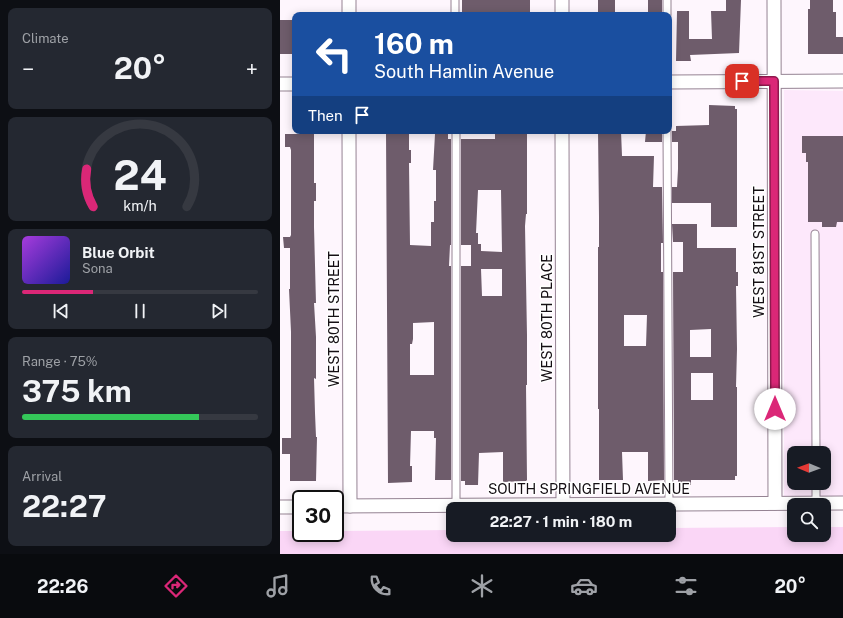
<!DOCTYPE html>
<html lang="en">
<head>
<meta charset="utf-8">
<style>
  body { margin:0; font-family:"Public Sans",sans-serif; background:#242831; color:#f1f3f6; height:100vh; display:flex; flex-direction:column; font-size:15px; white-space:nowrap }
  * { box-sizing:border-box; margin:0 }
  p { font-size:13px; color:#9ea1a6 }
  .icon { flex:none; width:22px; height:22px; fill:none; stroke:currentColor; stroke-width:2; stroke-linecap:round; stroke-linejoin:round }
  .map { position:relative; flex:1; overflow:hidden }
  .sheet { display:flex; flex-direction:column; gap:8px; padding:8px; background:#0d0f14; width:280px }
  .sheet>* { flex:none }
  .guide { position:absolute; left:12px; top:12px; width:380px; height:122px; border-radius:8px; box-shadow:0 2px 10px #0003; background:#1a4fa0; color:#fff; overflow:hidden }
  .needle { width:26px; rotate:271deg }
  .controls { position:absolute; left:507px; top:446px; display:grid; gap:8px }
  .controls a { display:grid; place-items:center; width:44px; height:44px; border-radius:8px; background:#171b24; box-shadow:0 2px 10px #0003; font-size:20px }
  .speed { position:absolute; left:12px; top:490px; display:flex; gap:8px; font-size:20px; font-weight:700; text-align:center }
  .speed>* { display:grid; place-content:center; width:52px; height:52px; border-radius:50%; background:#171b24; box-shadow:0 2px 10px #0003; line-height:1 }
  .speed .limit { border:2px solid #111; border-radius:6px; background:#fff; color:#111 }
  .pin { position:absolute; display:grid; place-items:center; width:34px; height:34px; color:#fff; margin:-17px; border-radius:8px; box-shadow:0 2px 6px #0006 }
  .me { position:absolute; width:44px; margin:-22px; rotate:0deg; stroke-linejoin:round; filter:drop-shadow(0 0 3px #0008) }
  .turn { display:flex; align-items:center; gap:14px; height:84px; padding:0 16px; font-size:18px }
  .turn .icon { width:52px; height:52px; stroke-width:2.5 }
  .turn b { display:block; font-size:28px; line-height:34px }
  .then { display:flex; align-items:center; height:38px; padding:0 16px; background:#0003; gap:8px; font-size:15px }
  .big { font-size:30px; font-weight:700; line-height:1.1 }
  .sheet .tile { flex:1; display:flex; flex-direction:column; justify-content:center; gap:6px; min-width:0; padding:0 14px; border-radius:8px; background:#242831 }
  .sheet .dial { align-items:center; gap:0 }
  .dial svg { height:104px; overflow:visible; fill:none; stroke:#363941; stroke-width:7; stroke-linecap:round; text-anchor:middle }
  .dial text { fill:#f1f3f6; stroke:none }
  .song { display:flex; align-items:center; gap:12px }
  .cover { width:48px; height:48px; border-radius:6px; background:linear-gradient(135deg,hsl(280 70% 55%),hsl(240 70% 35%)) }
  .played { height:4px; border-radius:2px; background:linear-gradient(90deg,#db2777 30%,#363941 30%) }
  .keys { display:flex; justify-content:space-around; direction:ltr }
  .heat { display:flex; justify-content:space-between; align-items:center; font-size:22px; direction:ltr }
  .charge { height:6px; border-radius:3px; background:linear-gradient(90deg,#34c759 75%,#363941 0) }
  .trip { position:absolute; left:166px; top:502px; width:230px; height:40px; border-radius:8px; background:#171b24; box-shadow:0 2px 10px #0003; font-weight:700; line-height:40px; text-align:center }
  .tab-bar { display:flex; height:64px; justify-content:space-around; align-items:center; background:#090b0e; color:#9ea1a6 }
  .tab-bar .icon { width:28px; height:28px }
  .tab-bar .active { color:#db2777 }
  .tab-bar b { font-size:18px; color:#f1f3f6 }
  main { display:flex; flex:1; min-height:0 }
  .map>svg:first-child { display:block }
  .built { fill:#fde8fb; fill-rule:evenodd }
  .green { fill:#fad6f6 }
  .building { fill:#6e5c6b; fill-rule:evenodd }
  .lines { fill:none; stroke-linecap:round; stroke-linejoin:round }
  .lane-casing { stroke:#958393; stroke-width:9 }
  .street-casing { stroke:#958393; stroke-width:15 }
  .lane { stroke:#fff; stroke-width:7 }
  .street { stroke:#fff; stroke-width:13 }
  .route-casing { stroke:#8e194d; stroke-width:10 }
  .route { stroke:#db2777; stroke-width:7 }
  .labels { text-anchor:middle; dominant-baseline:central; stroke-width:3; stroke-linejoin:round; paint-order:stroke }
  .street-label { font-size:14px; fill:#150f14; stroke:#fff }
</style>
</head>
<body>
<main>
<section class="sheet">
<div class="tile"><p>Climate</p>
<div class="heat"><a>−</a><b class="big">20°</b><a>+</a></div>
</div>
<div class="tile dial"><svg viewBox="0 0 100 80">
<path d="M14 69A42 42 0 1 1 86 69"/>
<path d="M14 69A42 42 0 0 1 9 40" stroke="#db2777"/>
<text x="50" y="56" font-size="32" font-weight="700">24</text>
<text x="50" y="72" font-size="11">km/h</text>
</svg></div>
<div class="tile">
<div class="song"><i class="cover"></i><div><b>Blue Orbit</b><p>Sona</p></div></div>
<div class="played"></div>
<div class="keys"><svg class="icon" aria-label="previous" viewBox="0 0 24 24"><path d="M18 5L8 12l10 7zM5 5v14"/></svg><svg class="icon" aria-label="pause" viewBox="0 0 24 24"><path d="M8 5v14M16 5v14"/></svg><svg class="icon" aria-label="next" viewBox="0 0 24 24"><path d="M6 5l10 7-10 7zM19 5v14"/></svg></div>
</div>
<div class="tile"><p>Range · 75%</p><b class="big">375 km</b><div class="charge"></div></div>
<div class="tile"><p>Arrival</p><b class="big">22:27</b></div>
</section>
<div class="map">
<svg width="563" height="554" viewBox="0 0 563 554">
  <rect width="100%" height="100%" fill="#fef6fd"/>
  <path class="built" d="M504,90l59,1v405l-59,1zM514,453h30v30h-30z"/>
  <path class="green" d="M514,527v8h30v-8h19v27h-563v-23h21v2h34v-2l118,-1v5h216v-7z"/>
  <g class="building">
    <path d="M182,0h68v14l-68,-1z"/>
    <rect x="318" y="0" width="17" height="15"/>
    <rect x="368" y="0" width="14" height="15"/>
    <path d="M446,0h15l-2,53 -49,2 1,6h-15l1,-50h12v28h23l-1,-28h15z"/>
    <path d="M530,0h23v12h3v25h7v17h-35v-45h2z"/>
    <rect x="0" y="20" width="15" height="34"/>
    <path d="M429,105l26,1v3h2v118h-26v-24h-39v-16h5l1,-18v-27h-6v-11h4v-5l33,-1z"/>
    <path d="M106,131h23v19h2v13h-2l1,82 21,1v-24h3v-21h2v-31h-3l2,-36h13v5h3v106h-1l-1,21h2v214h-16l1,-42h-2v-7h-23l-1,35h2v16l-24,1zM154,322v53h-24v-31h2l1,-5v-16z"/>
    <path d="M215,131h32v83h-1l-1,12 2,109v50h-1l1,95 -1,1 -23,1v-30l-24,1 -1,32h-13v-4h-4v-215h10v-21h-10v-106h34zM198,190h23l1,62 -21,-1v-7h-3v-11h-2zM201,269h21v27h-20z"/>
    <path d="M318,131h23l1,25h32l-1,31h9l1,56h-2v29h2l1,208 -16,1v-29h-26l1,28h-24v-71h-1v-162h1v-30zM344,315h23l-1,31h-22z"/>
    <path d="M366,131h16v11h-17z"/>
    <path d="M5,134h29v49h2v18h-2v26l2,76h-2l2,34v42l-2,-1 1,35 1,24h1l-1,44h-26v-27h-8v-16h9v-106l-2,-43h1v-41h-6l-1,-11h7l1,-2v-85l-1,-3h-5z"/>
    <path d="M522,136h41v86h-6l-1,5h-14v-5h-14v-60h-2v-9h-4z"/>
    <path d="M392,224h25v24h39v24h2v14h-2l1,63 -1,38h1v89h-2v4h-44v5l-13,-1v-4h-4l-1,-208h10v-30h-10zM431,329v28h-21v-27zM411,373h22v27h-22z"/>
  </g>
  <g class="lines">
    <g class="lane-casing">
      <g id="lane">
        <path d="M175,0v15"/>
        <path d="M387,0v15"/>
        <path d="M176,131v374"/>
        <path d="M387,131l2,373"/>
        <path d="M535,234l1,219"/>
        <path d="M536,483v20"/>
      </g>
    </g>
    <g class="street-casing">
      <g id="street">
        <path d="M69,0v15"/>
        <path d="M494,0l1,503"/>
        <path d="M282,15v-15"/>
        <path d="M389,82l174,-1"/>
        <path d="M0,84h15"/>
        <path d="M69,131l1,375"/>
        <path d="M282,131l1,374"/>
        <path d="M55,506l508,-3"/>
        <path d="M0,507h21"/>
      </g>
    </g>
    <use href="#lane" class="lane"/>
    <use href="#street" class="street"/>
  </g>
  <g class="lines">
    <g class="route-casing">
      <path id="route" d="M462,81h32l1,328"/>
    </g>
    <use href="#route" class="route"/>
  </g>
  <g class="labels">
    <g class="street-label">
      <text transform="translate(479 252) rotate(-90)">WEST 81ST STREET</text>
      <text transform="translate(267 318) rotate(-90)">WEST 80TH PLACE</text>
      <text transform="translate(54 319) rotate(-90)">WEST 80TH STREET</text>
      <text x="309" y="489">SOUTH SPRINGFIELD AVENUE</text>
    </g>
  </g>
</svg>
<div class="controls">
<a><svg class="needle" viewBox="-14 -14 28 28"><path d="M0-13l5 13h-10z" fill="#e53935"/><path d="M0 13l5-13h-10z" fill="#9ea1a6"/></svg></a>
<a><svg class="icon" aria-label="search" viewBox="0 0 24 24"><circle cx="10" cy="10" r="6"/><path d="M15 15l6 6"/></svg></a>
</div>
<div class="speed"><div class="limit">30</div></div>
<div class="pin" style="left:462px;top:81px;background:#d93025"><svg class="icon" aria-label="arrive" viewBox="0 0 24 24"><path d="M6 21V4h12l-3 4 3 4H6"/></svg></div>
<svg class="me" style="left:495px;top:409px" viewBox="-20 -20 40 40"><circle r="19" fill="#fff"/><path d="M0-13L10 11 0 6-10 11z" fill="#db2777"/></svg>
<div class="trip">22:27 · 1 min · 180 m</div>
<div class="guide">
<div class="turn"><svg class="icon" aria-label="left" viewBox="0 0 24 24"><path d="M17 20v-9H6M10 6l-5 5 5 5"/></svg><div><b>160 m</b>South Hamlin Avenue</div></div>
<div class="then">Then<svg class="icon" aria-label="arrive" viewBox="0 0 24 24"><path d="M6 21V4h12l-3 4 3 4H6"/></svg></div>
</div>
</div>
</main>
<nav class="tab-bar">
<b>22:26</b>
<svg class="icon active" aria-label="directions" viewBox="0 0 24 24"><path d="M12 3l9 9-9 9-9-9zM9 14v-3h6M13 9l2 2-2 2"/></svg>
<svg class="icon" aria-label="music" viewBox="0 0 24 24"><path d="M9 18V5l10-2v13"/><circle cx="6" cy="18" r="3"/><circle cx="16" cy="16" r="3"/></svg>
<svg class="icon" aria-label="phone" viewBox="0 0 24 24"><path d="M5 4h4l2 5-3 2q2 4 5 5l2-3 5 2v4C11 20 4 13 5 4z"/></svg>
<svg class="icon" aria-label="climate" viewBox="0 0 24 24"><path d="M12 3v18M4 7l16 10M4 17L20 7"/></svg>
<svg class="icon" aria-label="car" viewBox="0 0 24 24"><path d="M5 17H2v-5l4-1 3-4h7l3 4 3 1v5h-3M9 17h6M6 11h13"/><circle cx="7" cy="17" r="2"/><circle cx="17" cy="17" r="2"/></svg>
<svg class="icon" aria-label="filters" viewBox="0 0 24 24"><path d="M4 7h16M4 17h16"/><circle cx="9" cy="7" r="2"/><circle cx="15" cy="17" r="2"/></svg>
<b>20°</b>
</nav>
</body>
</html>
